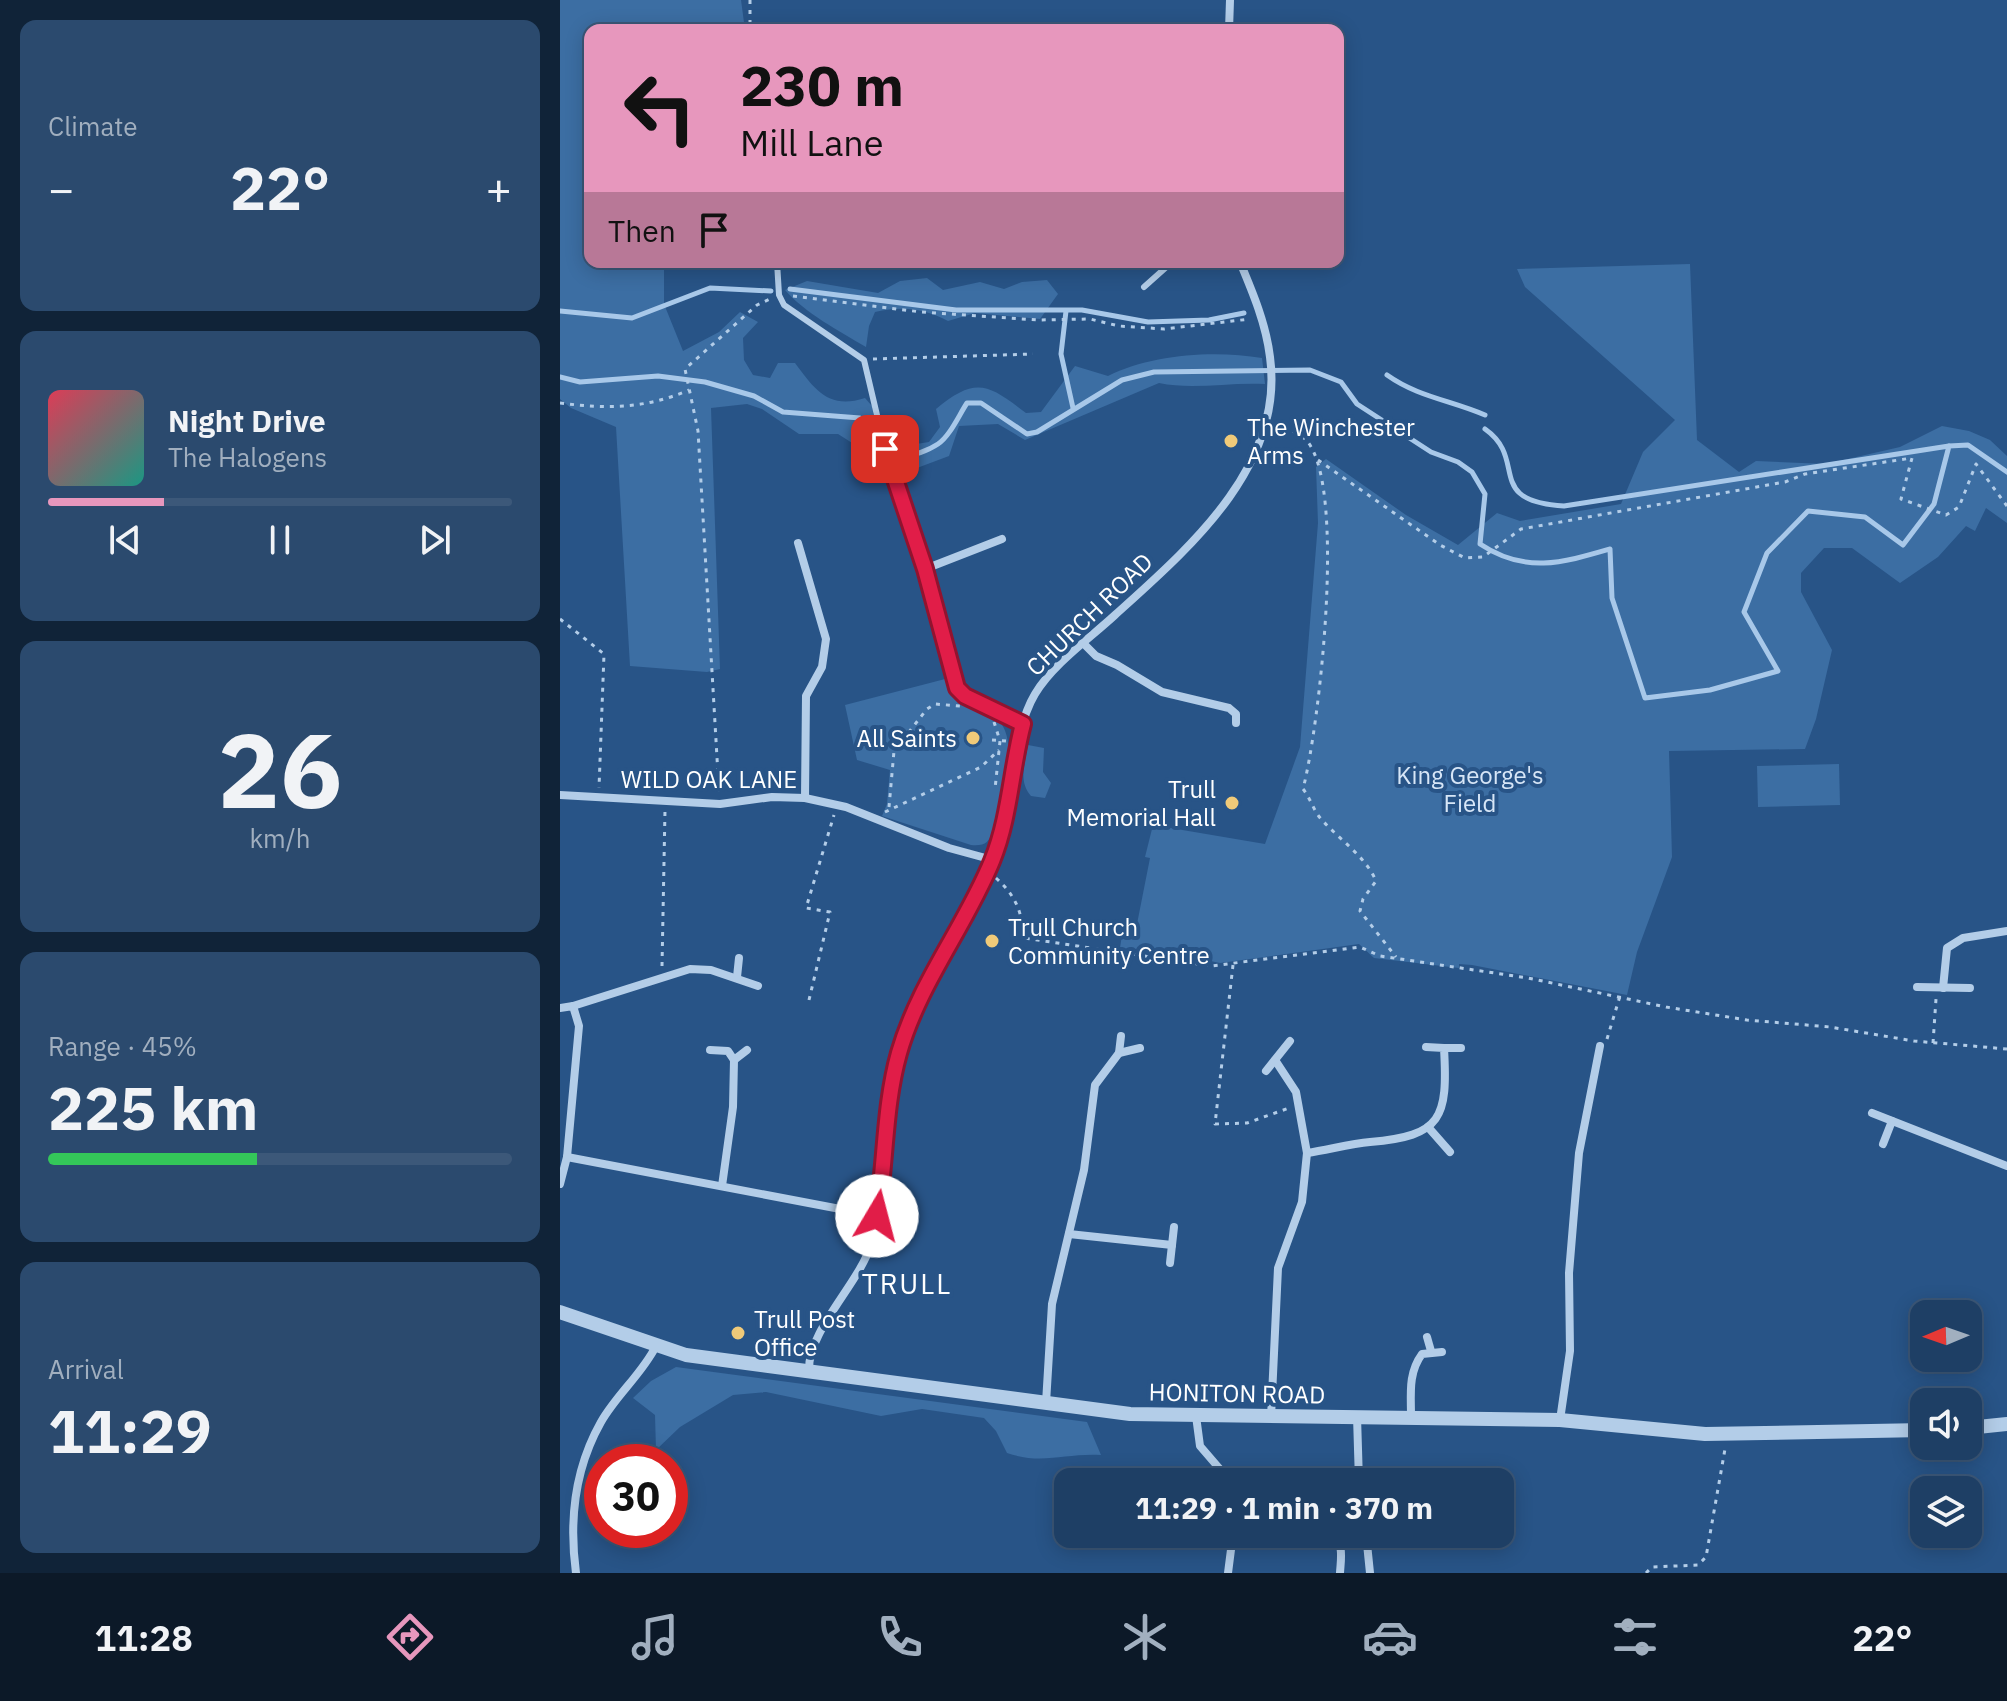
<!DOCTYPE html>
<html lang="en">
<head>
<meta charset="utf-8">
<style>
  body { margin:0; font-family:"IBM Plex Sans",sans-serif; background:#2b4a6e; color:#f1f3f6; height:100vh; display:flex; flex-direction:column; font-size:30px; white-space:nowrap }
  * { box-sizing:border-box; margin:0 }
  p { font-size:26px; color:#a1afbf }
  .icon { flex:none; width:44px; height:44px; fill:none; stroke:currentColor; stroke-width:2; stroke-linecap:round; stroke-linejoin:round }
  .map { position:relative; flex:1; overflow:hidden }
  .details { display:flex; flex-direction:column; gap:20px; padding:20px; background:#102338; width:560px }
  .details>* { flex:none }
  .hud { position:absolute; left:24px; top:24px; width:760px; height:244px; border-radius:16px; box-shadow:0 4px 20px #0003,0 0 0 2px #3c5879; background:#e797bd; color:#111; overflow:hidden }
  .needle { width:52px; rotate:268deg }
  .buttons { position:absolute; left:1350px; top:1300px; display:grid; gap:16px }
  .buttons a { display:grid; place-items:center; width:72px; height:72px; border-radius:16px; background:#1e3f65; box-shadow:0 4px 20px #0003,0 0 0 2px #3c5879; font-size:40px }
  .speed { position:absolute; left:24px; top:1444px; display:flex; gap:16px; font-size:40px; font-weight:700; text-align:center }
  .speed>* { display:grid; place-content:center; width:104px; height:104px; border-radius:50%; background:#1e3f65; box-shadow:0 4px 20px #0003,0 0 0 2px #3c5879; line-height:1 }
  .speed .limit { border:12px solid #d22; background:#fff; color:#111 }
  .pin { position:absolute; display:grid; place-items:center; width:68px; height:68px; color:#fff; margin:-34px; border-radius:16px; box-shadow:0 4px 12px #0006 }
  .me { position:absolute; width:88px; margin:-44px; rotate:8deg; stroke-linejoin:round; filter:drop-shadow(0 0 6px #0008) }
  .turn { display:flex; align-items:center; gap:28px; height:168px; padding:0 24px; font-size:36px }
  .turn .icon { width:104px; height:104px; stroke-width:2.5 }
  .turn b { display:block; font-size:56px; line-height:68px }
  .then { display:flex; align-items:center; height:76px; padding:0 24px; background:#0003; gap:16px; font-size:30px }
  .big { font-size:60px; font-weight:700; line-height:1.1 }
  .details .tile { flex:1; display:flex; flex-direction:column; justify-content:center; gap:12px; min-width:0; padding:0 28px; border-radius:16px; background:#2b4a6e }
  .details .dial { align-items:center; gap:0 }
  .dial b { font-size:104px; line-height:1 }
  .song { display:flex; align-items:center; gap:24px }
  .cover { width:96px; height:96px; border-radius:12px; background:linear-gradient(135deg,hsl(350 70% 55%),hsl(170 70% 35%)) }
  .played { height:8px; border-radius:4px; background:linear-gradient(90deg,#e797bd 25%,#3c5879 25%) }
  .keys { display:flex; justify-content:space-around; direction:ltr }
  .heat { display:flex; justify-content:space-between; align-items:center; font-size:44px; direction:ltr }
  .charge { height:12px; border-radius:6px; background:linear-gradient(90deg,#34c759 45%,#3c5879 0) }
  .trip { position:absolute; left:494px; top:1468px; width:460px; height:80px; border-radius:16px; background:#1e3f65; box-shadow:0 4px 20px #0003,0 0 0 2px #3c5879; font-weight:700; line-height:80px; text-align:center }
  .menu { display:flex; height:128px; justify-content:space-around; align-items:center; background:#0c1928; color:#a1afbf }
  .menu .icon { width:56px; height:56px }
  .menu .current { color:#e797bd }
  .menu b { font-size:36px; color:#f1f3f6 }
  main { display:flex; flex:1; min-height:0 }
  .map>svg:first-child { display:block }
  .green { fill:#3c6ea3 }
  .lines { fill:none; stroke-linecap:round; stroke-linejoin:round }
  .stream { stroke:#a8c8e9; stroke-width:5 }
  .path { stroke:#b3cde8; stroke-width:3; stroke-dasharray:4 6; stroke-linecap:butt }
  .service { stroke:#b3cde8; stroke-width:6 }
  .minor { stroke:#b3cde8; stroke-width:8 }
  .tertiary { stroke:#b3cde8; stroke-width:14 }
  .route-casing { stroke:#92132f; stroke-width:20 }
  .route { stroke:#e11d48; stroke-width:14 }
  .poi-dot { fill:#f0ca79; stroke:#285487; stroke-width:3 }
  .labels { text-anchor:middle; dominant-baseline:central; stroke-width:8; stroke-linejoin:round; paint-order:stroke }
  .poi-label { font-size:24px; fill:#fff; stroke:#285487; text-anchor:start }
  .street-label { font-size:24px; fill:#fff; stroke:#285487 }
  .park-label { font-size:24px; fill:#d7e6f7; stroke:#285487 }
  .quarter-label { font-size:28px; letter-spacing:2px; fill:#fff; stroke:#285487 }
</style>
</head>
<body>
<main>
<section class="details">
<div class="tile"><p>Climate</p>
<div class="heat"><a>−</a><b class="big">22°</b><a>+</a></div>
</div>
<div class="tile">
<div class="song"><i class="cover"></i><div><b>Night Drive</b><p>The Halogens</p></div></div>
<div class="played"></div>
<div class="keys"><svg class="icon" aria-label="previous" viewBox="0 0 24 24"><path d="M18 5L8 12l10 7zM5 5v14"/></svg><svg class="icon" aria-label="pause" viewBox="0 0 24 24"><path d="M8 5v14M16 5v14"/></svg><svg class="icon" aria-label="next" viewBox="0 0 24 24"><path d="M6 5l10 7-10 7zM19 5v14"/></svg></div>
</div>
<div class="tile dial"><b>26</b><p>km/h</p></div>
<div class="tile"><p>Range · 45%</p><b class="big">225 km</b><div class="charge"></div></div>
<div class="tile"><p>Arrival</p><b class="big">11:29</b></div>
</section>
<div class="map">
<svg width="1447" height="1573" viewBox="0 0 1447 1573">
  <rect width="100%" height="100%" fill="#285487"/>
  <g class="green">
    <path d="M0,0h181l4,30h-155v232h74v42l19,47 36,-19 21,-20 18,10 -15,16 1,22 9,15 17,3 8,-15h17c20,27 34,47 70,35l7,8 5,31 13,7 10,-6 10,7 19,-3 11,-15 -4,-18c40,-33 52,-25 90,4l15,-1 34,-46 33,10c43,-22 107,-26 154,-18l3,26c-36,-2 -72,6 -106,-1l-134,57 -27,-16 -39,2 -10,30 -48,18 -63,-40h-39l-37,-25 -15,-5 -36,4 9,261 -13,3 -77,-6 -14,-239 -45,-19 -11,-9z"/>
    <path d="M1130,264l7,176 42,32 17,-11 70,3 74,-17 42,-21 27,5 21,9 17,16v67l-21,-15 -11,23 -9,-5 -28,31 -38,26 -48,-35h-28l-23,25v19l31,58 -16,69 -11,30 -136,2 3,106 -35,95 -10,43 -155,-30 -13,-1v4l-85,-10 -15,-14 -139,19 -63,-13 -37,-2 4,-26 13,2 13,-66 -5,-1 8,-32 112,19 35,-97 18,-224 -2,-56 10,-8 80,56 52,30 39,-32 23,8 101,-17 22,-52 32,-32 -150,-133 -8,-18z"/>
    <path d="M367,278l16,12 37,-8 24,7 18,-7 25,-2 11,14 -18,25 -65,-6 -27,8c-25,-13 -45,-15 -73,-9l-6,14 -3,21c-27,-16 -61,-34 -81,-57l22,-9 71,12 22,-12z"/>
    <path d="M389,678c7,20 18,23 36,32 43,20 16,83 8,120 -4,13 -8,16 -22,15l-89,-29 5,-12 3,-34 -33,-10 -12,-55z"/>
    <path d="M468,745l16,3 -1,24 8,11 -6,15 -14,-2c-13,-15 -6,-32 -3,-51z"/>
    <path d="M1279,764l1,41 -82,2 -1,-41z"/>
    <path d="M116,1367l411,55 14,33c-36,-2 -59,10 -94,-2l-11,-22 -12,-13 -62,-9 -41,7 -115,-24 -33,3 -53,32 -24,23 -1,-35 -22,-17 18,-17z"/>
  </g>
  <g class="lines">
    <g class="stream">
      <path d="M230,289l166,21h126l66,12 61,-2 35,-7"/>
      <path d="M0,311l72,7 78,-30 61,3"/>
      <path d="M506,311l-5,43 12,54"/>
      <path d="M827,375c31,22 63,25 98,40"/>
      <path d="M0,377l20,5 78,-6 47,6 49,14 29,16 77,6c1,8 0,19 3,26 11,26 57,12 75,0 12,-8 21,-29 29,-41h14l46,31 10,-2 85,-52 32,-8 156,-2 31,12 16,22 74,48 27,10 14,10 13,22 -5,50c45,30 82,19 130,5l2,49 33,100 65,-8 68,-19 -34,-59 23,-59 41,-42 57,6 38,28 31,-41 15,-58 19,-1 39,27"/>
      <path d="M925,429c44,31 -2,72 79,77l385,-60"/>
    </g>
    <g class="path">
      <path d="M190,0v30"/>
      <path d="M233,296l128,16 117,8 52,-1 29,7 45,3 86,-10"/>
      <path d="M313,359l160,-5"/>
      <path d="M0,403c47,6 85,6 129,-13"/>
      <path d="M714,426c12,3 25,6 33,15 40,47 12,287 -4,348 8,10 11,23 19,31 18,20 44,37 54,61l-13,18 -3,12 36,46"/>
      <path d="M758,460l122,85 25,13 18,-1 38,-28 264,-47 20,-8 107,-16 -11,41 45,16 13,-8 17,-43 31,42"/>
      <path d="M0,619l44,35 -5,134"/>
      <path d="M434,722l6,19 -5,48"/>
      <path d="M432,740l15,1"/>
      <path d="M159,792l-21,-361 -13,-62 72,-64 13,-6"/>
      <path d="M329,807l5,-56 33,-42 8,-5 25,2"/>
      <path d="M325,812l96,-45 18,-17"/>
      <path d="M436,878c20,18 26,34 28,60l187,28 149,-19 20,9 148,22 138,29 81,13 83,7 84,14 93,8"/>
      <path d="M673,965l-18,159 32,-1 42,-15"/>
      <path d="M102,966l3,-156"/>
      <path d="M249,1000l21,-88 -24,-4 28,-93"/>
      <path d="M1047,1039l13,-43"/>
      <path d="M1373,1043l3,-44"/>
      <path d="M1086,1573l6,-6 46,-2 8,-8 19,-108"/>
    </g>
    <g class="service">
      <path d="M217,262l2,33 5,10 80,55 21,89"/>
      <path d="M584,287l28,-25"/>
    </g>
    <g class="minor">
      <path d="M669,30l1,-30"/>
      <path d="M325,449l40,120 32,119 8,8 58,28"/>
      <path d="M238,543l28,96 -4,28 -16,29 -1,102"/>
      <path d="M365,569l77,-30"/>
      <path d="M524,644l12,12 21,9 45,27 67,16 7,6v9"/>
      <path d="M0,795l160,9 52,-7 33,1 41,9 103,41 44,12"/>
      <path d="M177,977l2,-19"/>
      <path d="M1357,987l53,1"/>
      <path d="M1383,988l4,-40 16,-10 44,-7"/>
      <path d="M13,1006l117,-37 21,1 47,16"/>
      <path d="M0,1008l13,-2 6,20 -12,131 -7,27"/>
      <path d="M884,1048h17"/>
      <path d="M150,1050l18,1 6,9 13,-10"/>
      <path d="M559,1053l2,-17"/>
      <path d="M706,1071l24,-30"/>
      <path d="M1312,1113l135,53"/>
      <path d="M868,1127l22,25"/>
      <path d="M1323,1144l9,-23"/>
      <path d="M747,1153c21,-3 42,-9 63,-11 72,-6 78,-24 74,-94l-18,-1"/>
      <path d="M7,1157l310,59"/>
      <path d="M162,1186l11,-79 1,-47"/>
      <path d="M509,1234l103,11"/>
      <path d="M610,1263l4,-36"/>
      <path d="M867,1337l4,14"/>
      <path d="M249,1370c-1,-40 51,-87 63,-128 18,-63 9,-129 28,-192 21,-69 69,-125 93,-192 17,-48 18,-124 42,-164 18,-30 54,-55 80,-79 73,-66 170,-148 155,-258 -4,-33 -17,-64 -30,-95"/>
      <path d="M486,1403l6,-99 32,-134 11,-85 24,-32 21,-5"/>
      <path d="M636,1416l4,30 31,36"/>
      <path d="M797,1416l2,66"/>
      <path d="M851,1416c0,-22 -3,-43 11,-62l20,-2"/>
      <path d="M711,1417l7,-149 24,-66 5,-49 -11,-61 -21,-32"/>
      <path d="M1000,1420l10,-69 -1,-78 10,-120 21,-107"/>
      <path d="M763,1534c23,3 18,21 17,39"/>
      <path d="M806,1534l4,39"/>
      <path d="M16,1573c-7,-52 -1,-105 25,-151 16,-28 41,-48 55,-76"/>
      <path d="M668,1573l5,-39"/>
    </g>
    <g class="tertiary">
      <path d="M0,1312l126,43 444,59 430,6 145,14 219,-4"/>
      <path d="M1408,1428l39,-4"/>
    </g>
  </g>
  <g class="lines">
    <g class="route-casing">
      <path id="route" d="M317,1216c9,-55 7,-110 22,-163 20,-70 66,-126 93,-192 18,-44 19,-92 31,-137l-58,-28 -8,-8 -32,-119 -40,-120"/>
    </g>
    <use href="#route" class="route"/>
  </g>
  <g class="poi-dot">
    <circle cx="671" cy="441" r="8"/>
    <circle cx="413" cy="738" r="8"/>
    <circle cx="672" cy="803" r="8"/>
    <circle cx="432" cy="941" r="8"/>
    <circle cx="178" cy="1333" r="8"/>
  </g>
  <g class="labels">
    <g class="poi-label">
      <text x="687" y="427">The Winchester<tspan x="687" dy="28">Arms</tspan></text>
      <text x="397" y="738" text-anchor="end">All Saints</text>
      <text x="656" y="789" text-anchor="end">Trull<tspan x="656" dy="28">Memorial Hall</tspan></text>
      <text x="448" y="927">Trull Church<tspan x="448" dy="28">Community Centre</tspan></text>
      <text x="194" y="1319">Trull Post<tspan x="194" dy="28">Office</tspan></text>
    </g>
    <g class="street-label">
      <text transform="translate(529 614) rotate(-44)">CHURCH ROAD</text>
      <text x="149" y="779">WILD OAK LANE</text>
      <text transform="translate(677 1393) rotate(1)">HONITON ROAD</text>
    </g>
    <g class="park-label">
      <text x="910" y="775">King George's<tspan x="910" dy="28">Field</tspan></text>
    </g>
    <g class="quarter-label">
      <text x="347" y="1283">TRULL</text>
    </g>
  </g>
</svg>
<div class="buttons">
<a><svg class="needle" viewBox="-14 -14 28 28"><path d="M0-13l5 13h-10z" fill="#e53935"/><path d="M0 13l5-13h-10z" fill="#a1afbf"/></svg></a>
<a><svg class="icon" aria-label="sound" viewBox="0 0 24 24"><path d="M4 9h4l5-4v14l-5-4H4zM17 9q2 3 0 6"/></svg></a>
<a><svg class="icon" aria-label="layers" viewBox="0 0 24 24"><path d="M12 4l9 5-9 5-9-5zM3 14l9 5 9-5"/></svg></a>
</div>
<div class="speed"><div class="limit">30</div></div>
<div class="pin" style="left:325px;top:449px;background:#d93025"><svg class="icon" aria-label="arrive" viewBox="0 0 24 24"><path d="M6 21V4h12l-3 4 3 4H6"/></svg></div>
<svg class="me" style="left:317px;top:1216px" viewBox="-20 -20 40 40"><circle r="19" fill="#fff"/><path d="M0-13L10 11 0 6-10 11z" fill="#e11d48"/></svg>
<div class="trip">11:29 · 1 min · 370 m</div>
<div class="hud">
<div class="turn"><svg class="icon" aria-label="left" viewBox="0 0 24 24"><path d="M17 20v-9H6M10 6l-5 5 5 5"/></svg><div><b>230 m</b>Mill Lane</div></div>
<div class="then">Then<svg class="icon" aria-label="arrive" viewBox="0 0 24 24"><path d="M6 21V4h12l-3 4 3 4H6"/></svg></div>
</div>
</div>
</main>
<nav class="menu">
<b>11:28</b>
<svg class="icon current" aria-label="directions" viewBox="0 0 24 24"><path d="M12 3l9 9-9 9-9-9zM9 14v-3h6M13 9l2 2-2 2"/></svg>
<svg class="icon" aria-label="music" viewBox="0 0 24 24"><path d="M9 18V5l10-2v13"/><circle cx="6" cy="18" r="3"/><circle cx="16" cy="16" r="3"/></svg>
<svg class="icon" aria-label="phone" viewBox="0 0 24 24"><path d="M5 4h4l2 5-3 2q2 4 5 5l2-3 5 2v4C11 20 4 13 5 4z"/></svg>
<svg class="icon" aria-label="climate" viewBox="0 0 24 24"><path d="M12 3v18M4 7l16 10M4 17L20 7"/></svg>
<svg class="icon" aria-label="car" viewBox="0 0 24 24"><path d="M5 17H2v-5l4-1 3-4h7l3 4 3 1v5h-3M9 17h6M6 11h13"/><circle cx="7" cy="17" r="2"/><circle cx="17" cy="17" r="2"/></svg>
<svg class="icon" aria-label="filters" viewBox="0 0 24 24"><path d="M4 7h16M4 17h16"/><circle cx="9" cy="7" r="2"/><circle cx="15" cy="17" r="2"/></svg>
<b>22°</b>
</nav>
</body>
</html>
